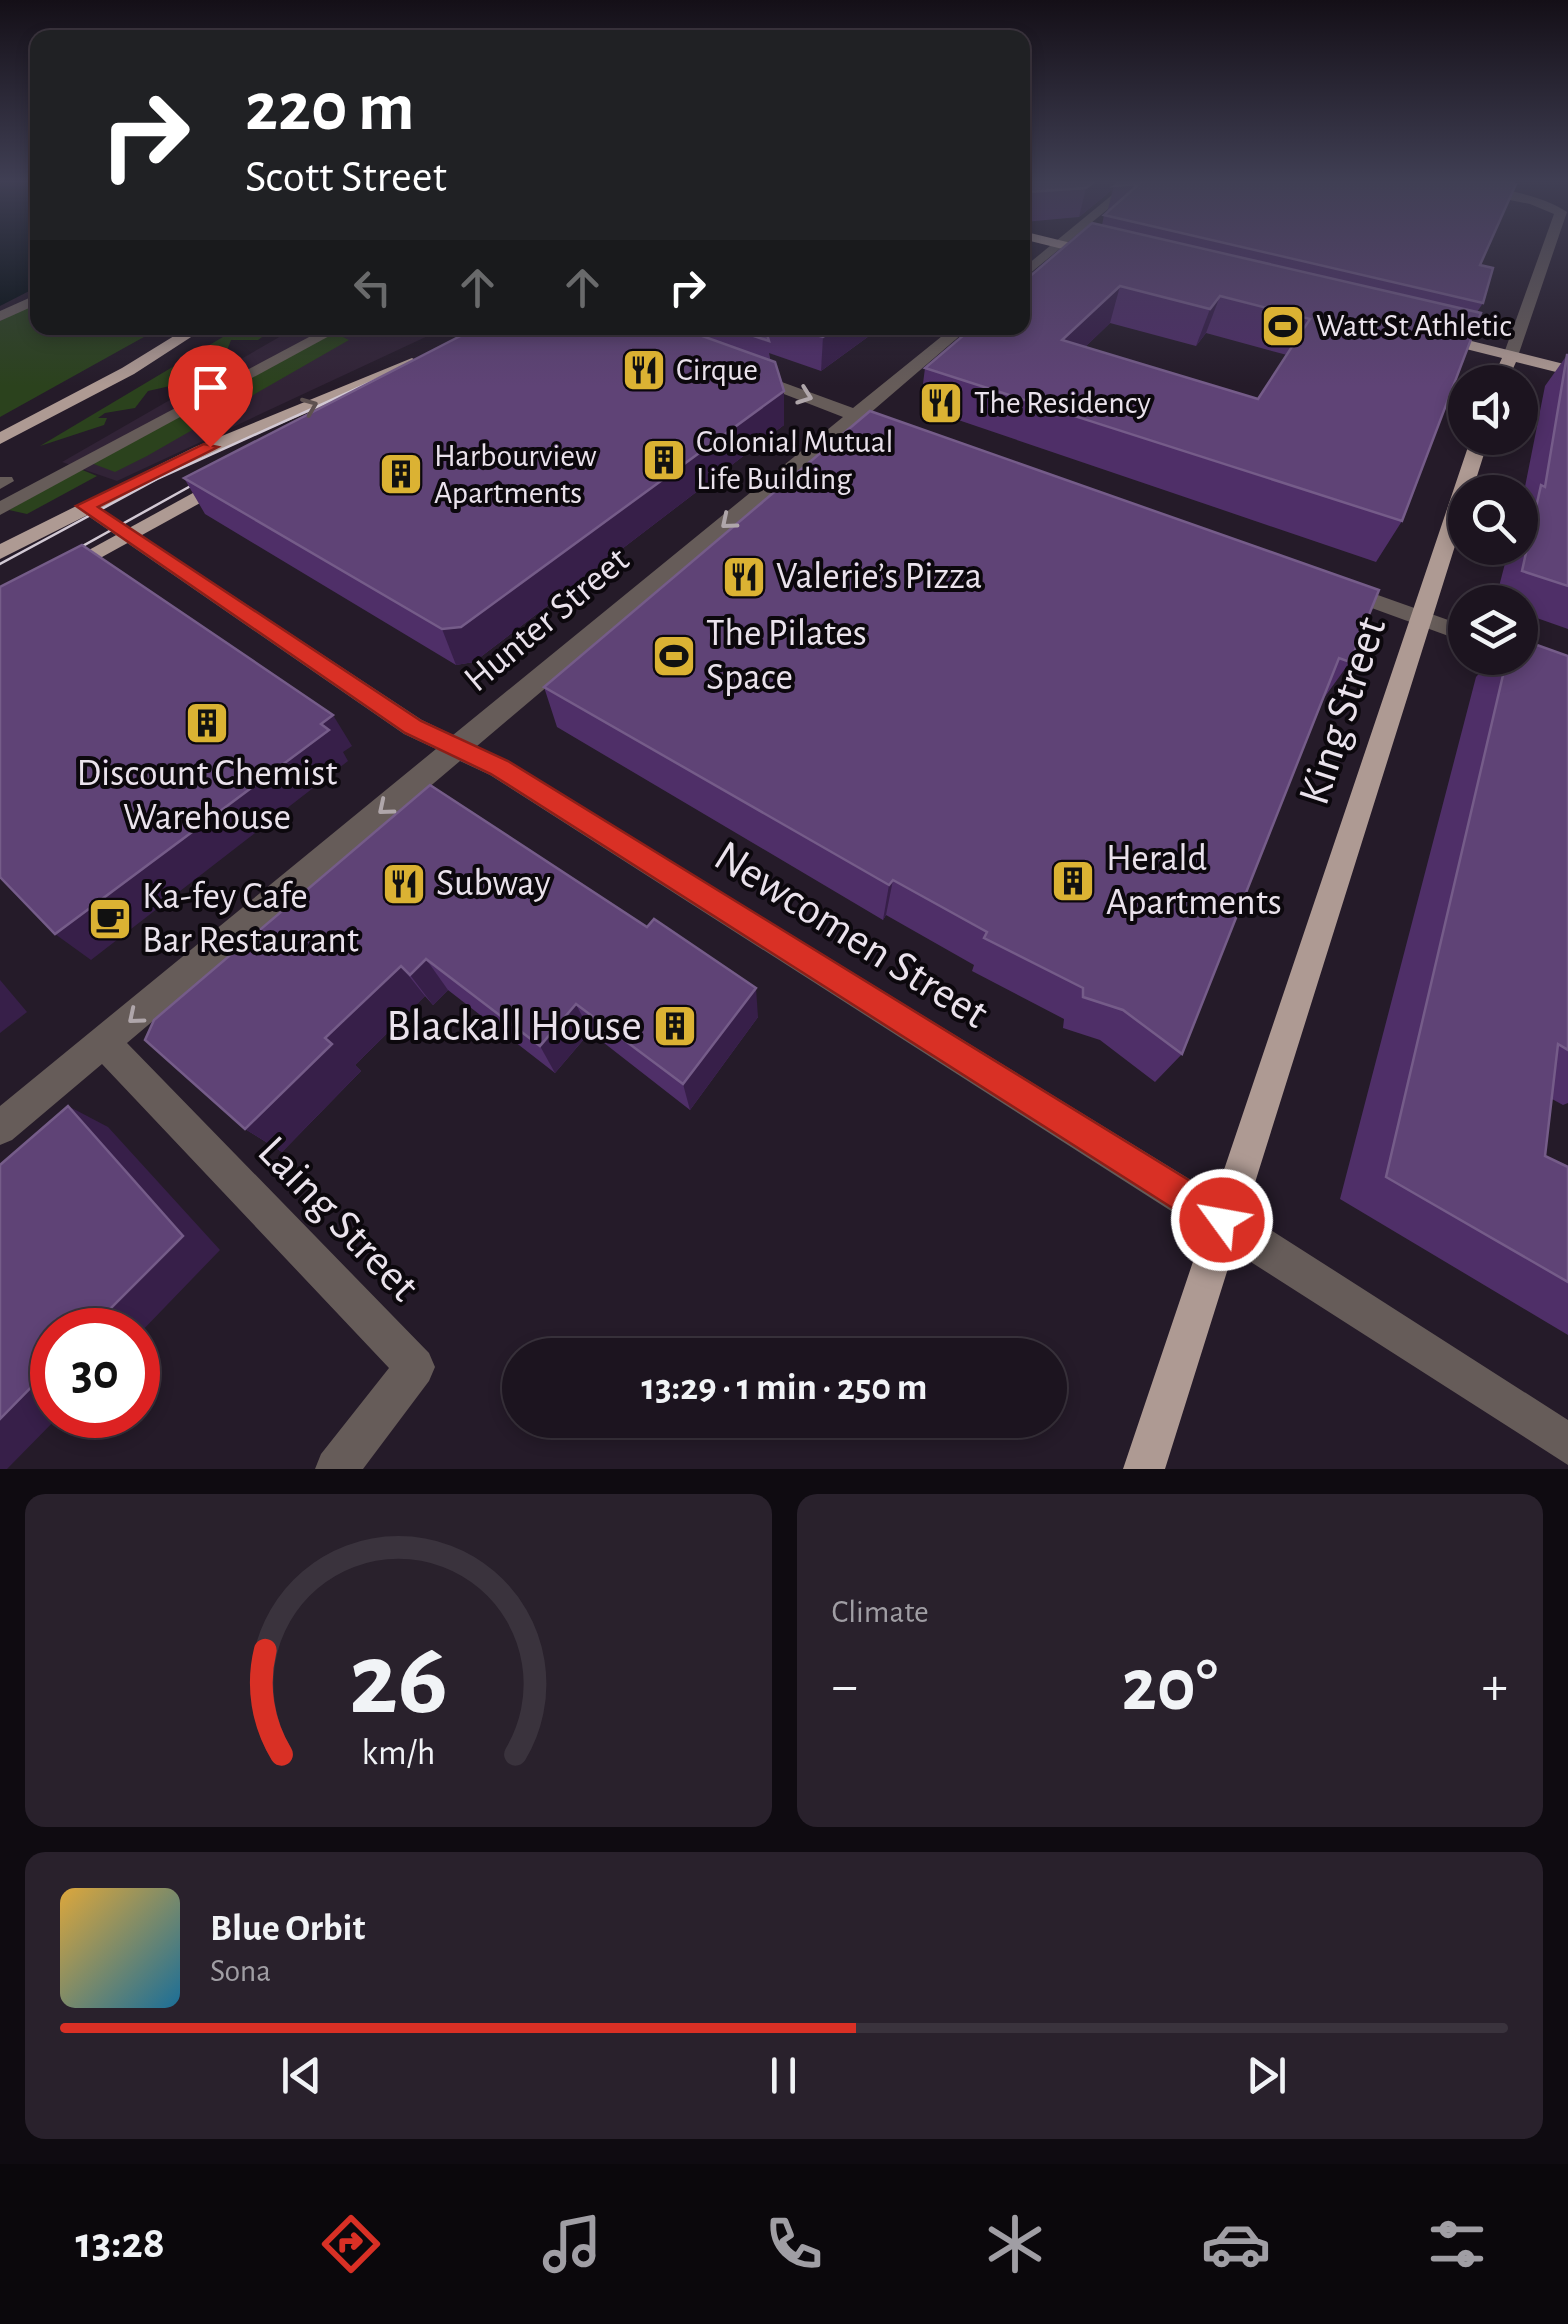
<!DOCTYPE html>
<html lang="en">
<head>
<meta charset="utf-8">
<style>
  body { margin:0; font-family:"Alegreya Sans",sans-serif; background:#29212c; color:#f1f3f6; height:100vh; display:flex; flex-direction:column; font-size:38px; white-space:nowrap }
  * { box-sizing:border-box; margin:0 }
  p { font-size:32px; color:#a09ea4 }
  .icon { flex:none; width:55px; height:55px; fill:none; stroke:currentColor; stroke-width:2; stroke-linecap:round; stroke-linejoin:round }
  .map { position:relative; height:1469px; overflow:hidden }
  .drawer { display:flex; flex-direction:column; gap:25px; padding:25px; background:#0f0b11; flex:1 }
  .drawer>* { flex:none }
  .guide { position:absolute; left:30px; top:30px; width:1000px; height:305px; border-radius:20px; box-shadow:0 5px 15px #0003,0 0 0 2px #3a333d; background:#202124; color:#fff; overflow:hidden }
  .tools { position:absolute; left:1448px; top:365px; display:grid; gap:20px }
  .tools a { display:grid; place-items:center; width:90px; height:90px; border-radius:50%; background:#1c141f; box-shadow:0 5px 15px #0003,0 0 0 2px #3a333d; font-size:50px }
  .speed { position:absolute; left:30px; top:1308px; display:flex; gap:20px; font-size:50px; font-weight:700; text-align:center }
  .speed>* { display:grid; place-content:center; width:130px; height:130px; border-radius:50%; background:#1c141f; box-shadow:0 5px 15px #0003,0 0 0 2px #3a333d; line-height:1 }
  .speed .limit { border:15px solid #d22; background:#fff; color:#111 }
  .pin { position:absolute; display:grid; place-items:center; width:85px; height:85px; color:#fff; margin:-102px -42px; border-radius:50% 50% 50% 0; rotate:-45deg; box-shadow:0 0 10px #0007 }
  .pin .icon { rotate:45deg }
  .me { position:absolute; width:110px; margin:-55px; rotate:302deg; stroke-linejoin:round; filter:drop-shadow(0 0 8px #0008) }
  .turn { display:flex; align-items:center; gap:35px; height:210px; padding:0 50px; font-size:45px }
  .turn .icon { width:130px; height:130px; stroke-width:2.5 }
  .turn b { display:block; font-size:70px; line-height:85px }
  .lanes { display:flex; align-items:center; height:95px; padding:0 50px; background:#0003; justify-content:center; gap:50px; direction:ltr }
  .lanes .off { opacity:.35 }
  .big { font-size:75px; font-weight:600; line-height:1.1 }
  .drawer .card { flex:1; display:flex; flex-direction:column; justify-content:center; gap:15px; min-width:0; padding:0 35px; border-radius:20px; background:#29212c }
  .drawer .dial { align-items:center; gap:0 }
  .dial svg { height:260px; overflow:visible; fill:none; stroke:#3a333d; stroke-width:7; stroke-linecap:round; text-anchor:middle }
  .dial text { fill:#f1f3f6; stroke:none }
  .song { display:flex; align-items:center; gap:30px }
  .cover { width:120px; height:120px; border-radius:15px; background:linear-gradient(135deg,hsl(40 70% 55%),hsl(200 70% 35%)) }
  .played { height:10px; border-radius:5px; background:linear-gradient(90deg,#d93025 55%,#3a333d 55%) }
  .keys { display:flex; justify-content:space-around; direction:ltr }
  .heat { display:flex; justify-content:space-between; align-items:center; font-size:55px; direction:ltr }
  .drawer .tiles { flex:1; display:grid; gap:25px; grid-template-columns:1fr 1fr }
  .card:last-child { grid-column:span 2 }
  .trip { position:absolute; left:502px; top:1338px; width:565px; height:100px; border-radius:50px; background:#1c141f; box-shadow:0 5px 15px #0003,0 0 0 2px #3a333d; font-weight:600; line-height:100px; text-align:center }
  .menu { display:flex; height:160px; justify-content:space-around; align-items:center; background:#0b080c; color:#a09ea4 }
  .menu .icon { width:70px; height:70px }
  .menu .on { color:#d93025 }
  .menu b { font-size:45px; color:#f1f3f6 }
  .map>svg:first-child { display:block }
  .built { fill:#312336 }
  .green { fill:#2b421d }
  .water { fill:#010c0d }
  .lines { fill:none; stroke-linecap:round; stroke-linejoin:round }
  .minor { fill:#665c59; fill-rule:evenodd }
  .major { fill:#ae9a93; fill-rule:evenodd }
  .tram { stroke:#d2c9d4; stroke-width:2.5 }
  .wall { fill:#4f2f68; fill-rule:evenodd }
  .shaded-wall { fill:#371f49 }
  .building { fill:#5f4376; stroke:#755c89; stroke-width:2.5; fill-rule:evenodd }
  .oneway { stroke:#afa6aa }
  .oneway2 { stroke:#5d5150 }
  .route { fill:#d93025; stroke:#8d1f18; stroke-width:2.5 }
  .labels { text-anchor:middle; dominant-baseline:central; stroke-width:8; stroke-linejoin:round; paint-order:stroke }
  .far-poi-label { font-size:32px; fill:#eae2ec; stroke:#0c080d; text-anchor:start }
  .poi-label { font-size:38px; fill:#eae2ec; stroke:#0c080d; text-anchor:start }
  .street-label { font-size:38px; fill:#eae2ec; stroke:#0c080d }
  .near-street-label { font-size:45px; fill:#eae2ec; stroke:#0c080d }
  .near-poi-label { font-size:45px; fill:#eae2ec; stroke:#0c080d; text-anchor:end }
</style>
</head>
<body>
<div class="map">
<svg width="1568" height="1469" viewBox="0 0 1568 1469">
  <rect width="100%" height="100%" fill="#251b29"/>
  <path class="built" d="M295,328h150l-328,153 -55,-19z"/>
  <g class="green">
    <path d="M37,301l1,27h122l-160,89v-96z"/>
    <path d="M238,328h36l-16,12h-27l-8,21 -9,2 -13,-9 -17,12 14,5 -19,13 -31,7 -13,17 -30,5 -7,5h9l-3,7 -64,21z"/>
    <path d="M342,328h16l-17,8 8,4 -202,116 -32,16 -24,-9z"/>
    <path d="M80,469l17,7 -70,38 -18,-4z"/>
  </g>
  <path class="water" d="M0,181h38l-1,106 -37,19z"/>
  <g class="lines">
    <g class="minor">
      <path d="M1129,181h13l-120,99v-11z"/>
      <path d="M1414,181c39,-2 122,9 153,31l-50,147 -14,-3 51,-142 -24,-10z"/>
      <path d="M38,294v10l-38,17v-10z"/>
      <path d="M326,328h18l-344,187v-14z"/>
      <path d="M952,328h17l-100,86 8,6 -3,4 -15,-1 -382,323 31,15 727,446 333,213v45l-1078,-690 -30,-14 -333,282 302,310 6,14 -6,14 -66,88h-48l6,-15 68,-86 -287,-304 -90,76 -12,5v-39l436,-357 -32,-15 -329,-227 10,-6 7,2 330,217 31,15 390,-318 -98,-38v-6h12l96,35z"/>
      <path d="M0,477h12l2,4 -14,8z"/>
      <path d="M1344,583l121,43v16l-129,-47 -3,-5 3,-5z"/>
    </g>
    <g class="major">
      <path d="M1022,231l78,19 2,3 -7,4 -73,-18z"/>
      <path d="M187,328h18l-71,46 -134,70v-12l122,-64z"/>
      <path d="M1435,332l133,33v10l-52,-13 -9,20h-16l11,-24 -72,-18v-6z"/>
      <path d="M412,358l8,5 -2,3 -211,89 -207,104v-15l195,-97z"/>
      <path d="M1471,438h18l-17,54h-7v22l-300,955h-42z"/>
      <path d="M224,476l9,6 -2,4 -158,87 -7,2 -10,-7z"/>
    </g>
    <g class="tram">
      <path d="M0,564l159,-86 241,-109"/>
      <path d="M0,592l214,-119"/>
    </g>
  </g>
  <g class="wall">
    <path d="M1022,181h482l-24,84 3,38 -6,9 -75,209 -26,41 -456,-155 5,-39 177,-143 2,-10 3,-2 6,-24 -34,28 -55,5zM1110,323l86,23 10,-13 81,22 -29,44 -173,-52z"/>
    <path d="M449,328h431l-59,43 -52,-18 15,72 -310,237 -18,3 -251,-151 -21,-36 281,-144z"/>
    <path d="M1567,355h1v274l-48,-17v-10h-25l14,-54h11v-36l25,-126z"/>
    <path d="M1379,590l-29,72 -29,40 -139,352 -27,28 -55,-42 -37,-12 1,-9 -92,-48 2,-6 -88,-50 -3,5 -326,-193 -13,-40z"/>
    <path d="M1568,656v447l-5,2 -11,-6 -7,57 23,11v168l-228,-136 136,-522 17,-19z"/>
    <path d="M430,785l328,232 -68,93 -100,-78 -35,41 -107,-83 -15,15 -8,-9 -70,69 6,6 -79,81 -37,-23z"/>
  </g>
  <g class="shaded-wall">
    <path d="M1095,181h28l-9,5 -1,3 -34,28 7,-29z"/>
    <path d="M1029,192l-5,30h-2v-25z"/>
    <path d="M1120,286l-10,37 -58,56 10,-39z"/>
    <path d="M1220,296l-14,37 -10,13 14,-37z"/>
    <path d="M836,328h44l-59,43 2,-34z"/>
    <path d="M784,391v34l-310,237 -18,3 -14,-36z"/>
    <path d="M333,715l19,31 -9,6 5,9 -257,199 -36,-26z"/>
    <path d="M893,880l-7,35 -3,5 6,-35z"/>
    <path d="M426,959l22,31 -15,15 -23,-30z"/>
    <path d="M401,966l24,30 -70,69 6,6 -79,81 -37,-23 80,-91z"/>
    <path d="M0,980l27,32 -27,21z"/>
    <path d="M756,988l2,29 -68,93 -7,-26z"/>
    <path d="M576,1004l14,28 -35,41 -15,-27z"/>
    <path d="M68,1106l40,21 112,123 -82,85v-5h-49z"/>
    <path d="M52,1366v49h8l-53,54h-7v-50z"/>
  </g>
  <g class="building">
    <path d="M1022,181h73l-9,7 -57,4 -7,5z"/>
    <path d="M1121,181h383l12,3 -36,81 13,3 -10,35 -379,-88 35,-31 -25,2z"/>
    <path d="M1092,223l389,90 -79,208 -477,-153 47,-40h50v-45zM1120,286l90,23 10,-13 90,23 -52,80 -196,-59z"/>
    <path d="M476,328h204l95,34 9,29 -323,236 -19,2 -258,-151z"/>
    <path d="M730,328h35l4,13z"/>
    <path d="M792,328h44l-13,9z"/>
    <path d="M1567,355h1v231l-46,-15 19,-86 4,2z"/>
    <path d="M870,411l509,179 -29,72 -11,-4 -157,396 -59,-44 -40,-13v-9l-99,-50 3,-6 -94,-52 -4,5 -345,-198z"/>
    <path d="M82,545l251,170 -12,9 8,6 -274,204 -55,-57v-290z"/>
    <path d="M1520,639l48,17v394l-10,-6 -13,112 23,11v115l-182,-105 121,-519h13z"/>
    <path d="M430,785l217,142 7,-8 102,69 -73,96 -107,-80 -36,42 -114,-87 -16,16 -9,-9 -76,72 7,6 -87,85 -100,-89 9,-20z"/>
    <path d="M68,1106l115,130 -94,94h-37v36l-52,53v-254z"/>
  </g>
  <defs><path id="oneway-chevron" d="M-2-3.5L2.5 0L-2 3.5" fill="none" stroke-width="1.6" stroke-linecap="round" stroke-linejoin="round" transform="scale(2.5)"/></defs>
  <g class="oneway">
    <use href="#oneway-chevron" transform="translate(805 396) rotate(20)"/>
    <use href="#oneway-chevron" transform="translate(728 522) rotate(140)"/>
    <use href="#oneway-chevron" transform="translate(385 808) rotate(140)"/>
    <use href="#oneway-chevron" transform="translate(135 1017) rotate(140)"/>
  </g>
  <use class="oneway2" href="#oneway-chevron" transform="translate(310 406) rotate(-22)"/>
  <linearGradient id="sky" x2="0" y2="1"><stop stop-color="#140f17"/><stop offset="0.47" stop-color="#403f54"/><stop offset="1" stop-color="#403f54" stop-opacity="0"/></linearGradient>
  <rect width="1568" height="386" fill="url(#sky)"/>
  <path class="route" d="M204,444l14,3 -120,60 323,214 87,40 726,447 5,12 -5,12 -12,5 -12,-5 -719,-458 -86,-41 -329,-227z"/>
  <defs>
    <g id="stadium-square" transform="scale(2.25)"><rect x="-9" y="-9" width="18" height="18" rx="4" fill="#dbb233" stroke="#0c080d"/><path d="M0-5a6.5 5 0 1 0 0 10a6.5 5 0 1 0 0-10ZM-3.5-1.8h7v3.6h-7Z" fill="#111"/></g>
    <g id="restaurant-square" transform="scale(2.25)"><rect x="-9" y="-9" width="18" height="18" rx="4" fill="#dbb233" stroke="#0c080d"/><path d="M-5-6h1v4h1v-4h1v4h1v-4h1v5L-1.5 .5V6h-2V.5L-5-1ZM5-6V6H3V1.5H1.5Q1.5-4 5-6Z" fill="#111"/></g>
    <g id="building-square" transform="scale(2.25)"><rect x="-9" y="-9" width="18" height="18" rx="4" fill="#dbb233" stroke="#0c080d"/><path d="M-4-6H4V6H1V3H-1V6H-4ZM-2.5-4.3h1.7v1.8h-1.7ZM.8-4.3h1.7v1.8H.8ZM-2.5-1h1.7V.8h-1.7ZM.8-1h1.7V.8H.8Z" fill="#111"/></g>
    <g id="cafe-square" transform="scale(2.25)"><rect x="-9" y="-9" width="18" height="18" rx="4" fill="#dbb233" stroke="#0c080d"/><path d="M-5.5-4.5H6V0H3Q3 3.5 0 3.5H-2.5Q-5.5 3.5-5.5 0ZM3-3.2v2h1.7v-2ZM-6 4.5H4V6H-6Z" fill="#111"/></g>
  </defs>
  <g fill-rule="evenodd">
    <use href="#stadium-square" x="1283" y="326"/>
    <use href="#restaurant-square" x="644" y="370"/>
    <use href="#restaurant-square" x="941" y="403"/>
    <use href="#building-square" x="664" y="460"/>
    <use href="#building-square" x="401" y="474"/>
    <use href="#restaurant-square" x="744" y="577"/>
    <use href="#stadium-square" x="674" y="656"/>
    <use href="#building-square" x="207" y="723"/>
    <use href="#building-square" x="1073" y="881"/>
    <use href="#restaurant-square" x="404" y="884"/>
    <use href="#cafe-square" x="110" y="919"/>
    <use href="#building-square" x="675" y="1026"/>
  </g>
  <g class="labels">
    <g class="far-poi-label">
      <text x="1316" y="326">Watt St Athletic</text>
      <text x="676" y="370">Cirque</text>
      <text x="974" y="403">The Residency</text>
      <text x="696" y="442">Colonial Mutual<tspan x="696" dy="37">Life Building</tspan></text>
      <text x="434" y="456">Harbourview<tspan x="434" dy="37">Apartments</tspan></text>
    </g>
    <g class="poi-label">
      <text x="776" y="577">Valerie’s Pizza</text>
      <text x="706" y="634">The Pilates<tspan x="706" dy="44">Space</tspan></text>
      <text x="207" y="774" text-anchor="middle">Discount Chemist<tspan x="207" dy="44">Warehouse</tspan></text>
      <text x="1106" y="859">Herald<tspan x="1106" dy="44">Apartments</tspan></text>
      <text x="436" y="884">Subway</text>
      <text x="142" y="897">Ka-fey Cafe<tspan x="142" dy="44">Bar Restaurant</tspan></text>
    </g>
    <g class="street-label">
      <text transform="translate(547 620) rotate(-40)">Hunter Street</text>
    </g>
    <g class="near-street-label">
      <text transform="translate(1343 711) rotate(-72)">King Street</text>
      <text transform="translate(851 935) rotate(32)">Newcomen Street</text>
      <text transform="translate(338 1219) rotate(46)">Laing Street</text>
    </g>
    <g class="near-poi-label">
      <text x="642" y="1026">Blackall House</text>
    </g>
  </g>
</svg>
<div class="tools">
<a><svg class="icon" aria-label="sound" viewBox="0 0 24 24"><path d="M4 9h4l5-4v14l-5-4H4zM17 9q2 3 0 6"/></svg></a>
<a><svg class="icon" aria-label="search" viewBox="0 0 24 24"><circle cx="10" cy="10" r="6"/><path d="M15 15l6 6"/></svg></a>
<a><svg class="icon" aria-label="layers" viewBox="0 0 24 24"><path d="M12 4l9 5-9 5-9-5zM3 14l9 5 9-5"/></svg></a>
</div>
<div class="speed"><div class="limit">30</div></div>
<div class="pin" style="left:210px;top:447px;background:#d93025"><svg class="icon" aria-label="arrive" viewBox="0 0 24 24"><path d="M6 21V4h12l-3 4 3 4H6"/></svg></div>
<svg class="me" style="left:1222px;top:1220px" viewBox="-20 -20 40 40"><circle r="17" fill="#d93025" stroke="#fff" stroke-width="3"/><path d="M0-11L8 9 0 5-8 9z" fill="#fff"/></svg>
<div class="trip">13:29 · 1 min · 250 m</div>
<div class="guide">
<div class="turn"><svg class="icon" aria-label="right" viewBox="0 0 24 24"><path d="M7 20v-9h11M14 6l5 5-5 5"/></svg><div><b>220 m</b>Scott Street</div></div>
<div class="lanes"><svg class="icon off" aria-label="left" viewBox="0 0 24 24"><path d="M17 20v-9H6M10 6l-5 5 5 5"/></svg><svg class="icon off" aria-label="ahead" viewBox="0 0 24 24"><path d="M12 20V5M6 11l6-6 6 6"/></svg><svg class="icon off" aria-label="ahead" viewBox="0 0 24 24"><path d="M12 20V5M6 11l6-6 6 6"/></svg><svg class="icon" aria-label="right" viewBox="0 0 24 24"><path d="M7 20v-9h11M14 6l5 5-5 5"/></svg></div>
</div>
</div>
<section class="drawer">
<div class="tiles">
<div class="card dial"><svg viewBox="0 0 100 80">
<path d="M14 69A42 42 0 1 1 86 69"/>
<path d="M14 69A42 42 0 0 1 9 37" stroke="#d93025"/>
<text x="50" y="56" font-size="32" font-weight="700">26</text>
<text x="50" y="72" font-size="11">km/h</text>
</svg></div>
<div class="card"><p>Climate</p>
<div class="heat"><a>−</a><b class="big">20°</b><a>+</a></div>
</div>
<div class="card">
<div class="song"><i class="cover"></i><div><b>Blue Orbit</b><p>Sona</p></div></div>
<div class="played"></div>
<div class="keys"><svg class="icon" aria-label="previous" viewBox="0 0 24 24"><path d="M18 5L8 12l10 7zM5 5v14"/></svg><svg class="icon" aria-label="pause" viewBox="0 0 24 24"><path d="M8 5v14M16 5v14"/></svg><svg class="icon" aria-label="next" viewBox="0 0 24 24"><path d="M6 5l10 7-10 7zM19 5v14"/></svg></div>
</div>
</div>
</section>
<nav class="menu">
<b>13:28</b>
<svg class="icon on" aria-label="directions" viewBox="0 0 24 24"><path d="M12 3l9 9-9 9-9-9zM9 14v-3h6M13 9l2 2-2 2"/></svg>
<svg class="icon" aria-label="music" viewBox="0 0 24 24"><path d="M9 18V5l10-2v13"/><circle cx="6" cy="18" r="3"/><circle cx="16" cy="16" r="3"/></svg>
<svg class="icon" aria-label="phone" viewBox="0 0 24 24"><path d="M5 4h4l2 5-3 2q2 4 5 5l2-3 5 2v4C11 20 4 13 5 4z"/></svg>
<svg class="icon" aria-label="climate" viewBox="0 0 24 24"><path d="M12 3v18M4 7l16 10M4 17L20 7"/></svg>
<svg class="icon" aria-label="car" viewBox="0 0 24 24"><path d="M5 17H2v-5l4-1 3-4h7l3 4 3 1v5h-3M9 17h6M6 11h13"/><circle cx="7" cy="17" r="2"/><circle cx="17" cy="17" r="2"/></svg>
<svg class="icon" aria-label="filters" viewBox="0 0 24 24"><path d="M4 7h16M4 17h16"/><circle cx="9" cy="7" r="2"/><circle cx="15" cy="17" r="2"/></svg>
</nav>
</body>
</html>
